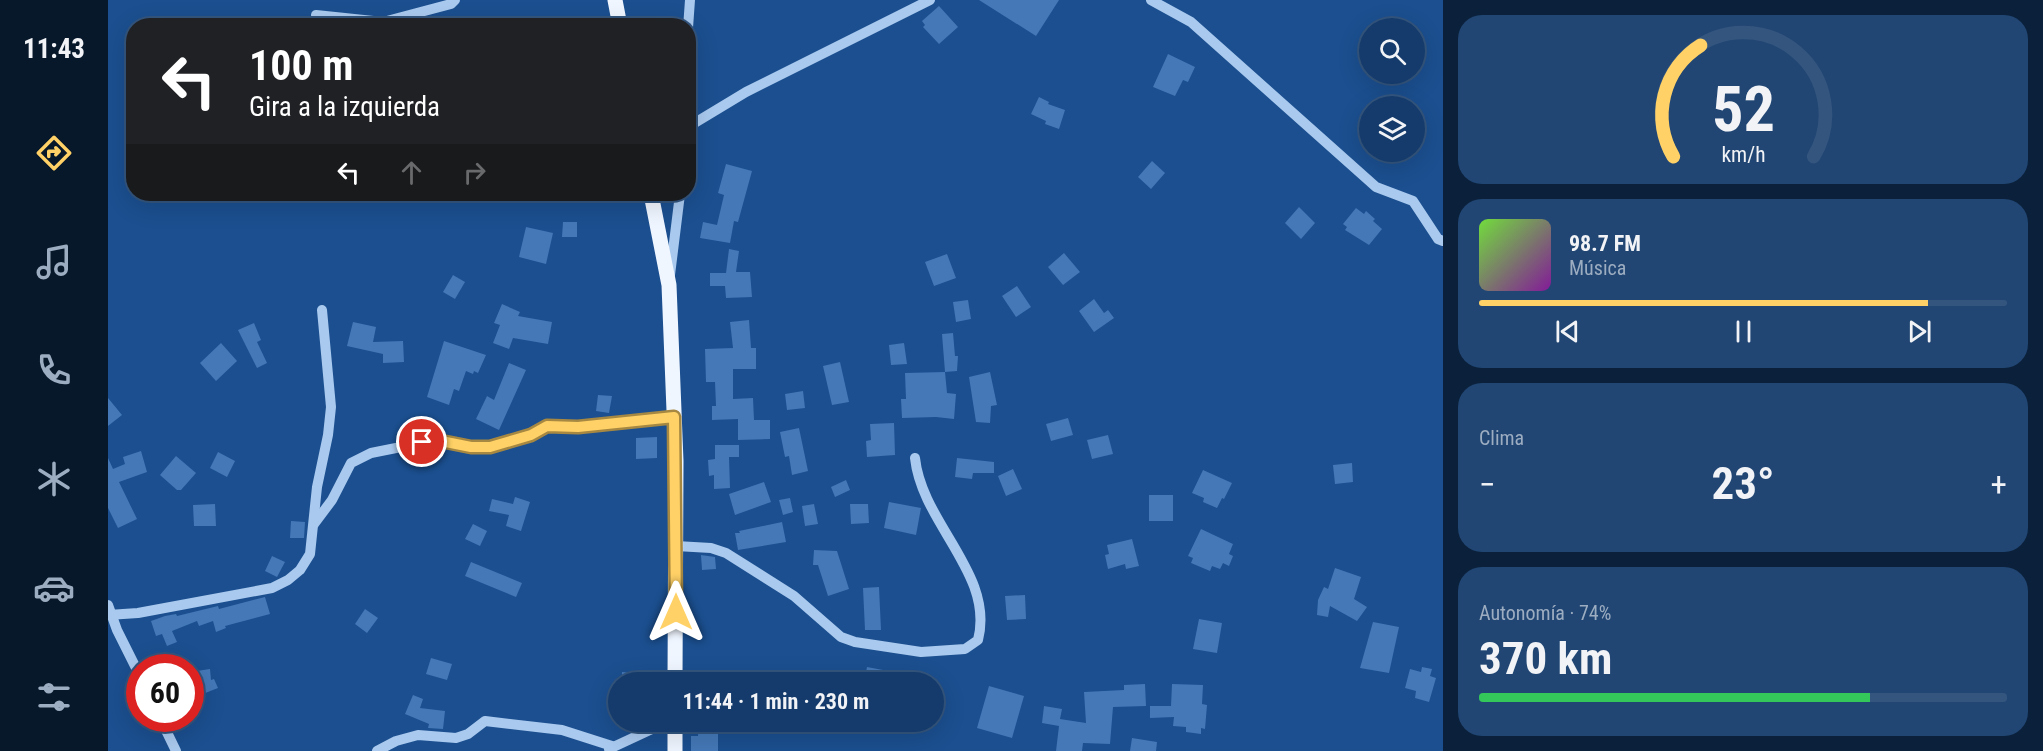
<!DOCTYPE html>
<html lang="es">
<head>
<meta charset="utf-8">
<style>
  body { margin:0; font-family:"Roboto Condensed",sans-serif; background:#214673; color:#f1f3f6; height:100vh; display:flex; flex-direction:column; font-size:22px; white-space:nowrap }
  * { box-sizing:border-box; margin:0 }
  p { font-size:20px; color:#9dadc1 }
  .icon { flex:none; width:33px; height:33px; fill:none; stroke:currentColor; stroke-width:2; stroke-linecap:round; stroke-linejoin:round }
  .map { position:relative; flex:1; overflow:hidden }
  .side { display:flex; flex-direction:column; gap:15px; padding:15px; background:#0b203b; width:600px }
  .side>* { flex:none }
  .guide { position:absolute; left:18px; top:18px; width:570px; height:183px; border-radius:24px; box-shadow:0 6px 24px #0002,0 0 0 2px #33557e; background:#202124; color:#fff; overflow:hidden }
  .tools { position:absolute; left:1251px; top:18px; display:grid; gap:12px }
  .tools a { display:grid; place-items:center; width:66px; height:66px; border-radius:50%; background:#143b6b; box-shadow:0 6px 24px #0002,0 0 0 2px #33557e; font-size:30px }
  .speed { position:absolute; left:18px; top:654px; display:flex; gap:12px; font-size:30px; font-weight:700; text-align:center }
  .speed>* { display:grid; place-content:center; width:78px; height:78px; border-radius:50%; background:#143b6b; box-shadow:0 6px 24px #0002,0 0 0 2px #33557e; line-height:1 }
  .speed .limit { border:9px solid #d22; background:#fff; color:#111 }
  .pin { position:absolute; display:grid; place-items:center; width:51px; height:51px; color:#fff; margin:-26px; border:3px solid #fff; border-radius:50%; box-shadow:0 2px 6px #0007 }
  .me { position:absolute; width:66px; margin:-33px; rotate:0deg; stroke-linejoin:round; filter:drop-shadow(0 0 4px #0008) }
  .turn { display:flex; align-items:center; gap:21px; height:126px; padding:0 24px; font-size:27px }
  .turn .icon { width:78px; height:78px; stroke-width:2.5 }
  .turn b { display:block; font-size:42px; line-height:51px }
  .lanes { display:flex; align-items:center; height:57px; padding:0 24px; background:#0003; justify-content:center; gap:30px; direction:ltr }
  .lanes .off { opacity:.35 }
  .big { font-size:45px; font-weight:700; line-height:1.1 }
  .side .card { flex:1; display:flex; flex-direction:column; justify-content:center; gap:9px; min-width:0; padding:0 21px; border-radius:24px; background:#214673 }
  .side .dial { align-items:center; gap:0 }
  .dial svg { height:156px; overflow:visible; fill:none; stroke:#33557e; stroke-width:7; stroke-linecap:round; text-anchor:middle }
  .dial text { fill:#f1f3f6; stroke:none }
  .song { display:flex; align-items:center; gap:18px }
  .cover { width:72px; height:72px; border-radius:9px; background:linear-gradient(135deg,hsl(100 70% 55%),hsl(290 70% 35%)) }
  .played { height:6px; border-radius:3px; background:linear-gradient(90deg,#ffd166 85%,#33557e 85%) }
  .keys { display:flex; justify-content:space-around; direction:ltr }
  .heat { display:flex; justify-content:space-between; align-items:center; font-size:33px; direction:ltr }
  .charge { height:9px; border-radius:4px; background:linear-gradient(90deg,#34c759 74%,#33557e 0) }
  .trip { position:absolute; left:500px; top:672px; width:336px; height:60px; border-radius:30px; background:#143b6b; box-shadow:0 6px 24px #0002,0 0 0 2px #33557e; font-weight:700; line-height:60px; text-align:center }
  main { display:flex; flex:1; min-height:0 }
  .tab-bar { display:flex; flex-direction:column; width:108px; justify-content:space-around; align-items:center; background:#08182b; color:#9dadc1 }
  .tab-bar .icon { width:42px; height:42px }
  .tab-bar .on { color:#ffd166 }
  .tab-bar b { font-size:27px; color:#f1f3f6 }
  .map>svg:first-child { display:block }
  .building { fill:#4478b7 }
  .lines { fill:none; stroke-linecap:round; stroke-linejoin:round }
  .minor { stroke:#a9c9ee; stroke-width:10 }
  .major { stroke:#f0f6ff; stroke-width:15 }
  .route-casing { stroke:#a68842; stroke-width:15 }
  .route { stroke:#ffd166; stroke-width:10 }
</style>
</head>
<body>
<main>
<nav class="tab-bar">
<b>11:43</b>
<svg class="icon on" aria-label="directions" viewBox="0 0 24 24"><path d="M12 3l9 9-9 9-9-9zM9 14v-3h6M13 9l2 2-2 2"/></svg>
<svg class="icon" aria-label="music" viewBox="0 0 24 24"><path d="M9 18V5l10-2v13"/><circle cx="6" cy="18" r="3"/><circle cx="16" cy="16" r="3"/></svg>
<svg class="icon" aria-label="phone" viewBox="0 0 24 24"><path d="M5 4h4l2 5-3 2q2 4 5 5l2-3 5 2v4C11 20 4 13 5 4z"/></svg>
<svg class="icon" aria-label="climate" viewBox="0 0 24 24"><path d="M12 3v18M4 7l16 10M4 17L20 7"/></svg>
<svg class="icon" aria-label="car" viewBox="0 0 24 24"><path d="M5 17H2v-5l4-1 3-4h7l3 4 3 1v5h-3M9 17h6M6 11h13"/><circle cx="7" cy="17" r="2"/><circle cx="17" cy="17" r="2"/></svg>
<svg class="icon" aria-label="filters" viewBox="0 0 24 24"><path d="M4 7h16M4 17h16"/><circle cx="9" cy="7" r="2"/><circle cx="15" cy="17" r="2"/></svg>
</nav>
<div class="map">
<svg width="1335" height="751" viewBox="0 0 1335 751">
  <rect width="100%" height="100%" fill="#1b4f8f"/>
  <g class="building">
    <path d="M871,0h80l-23,36z"/>
    <path d="M831,6l19,21 -19,17 -16,-17 2,-2 -3,-4z"/>
    <path d="M1060,54l27,13 -7,15 -5,-2 -8,16 -22,-9z"/>
    <path d="M931,97l10,5 -1,2 17,6 -6,19 -14,-5 1,-3 -15,-7z"/>
    <path d="M1044,161l13,12 -14,16 -13,-12z"/>
    <path d="M618,164l26,7 -14,51 -4,-1 -4,22 -30,-5 3,-16 14,3 7,-30 -6,-2z"/>
    <path d="M1191,207l16,16 -14,16 -16,-16z"/>
    <path d="M1248,208l8,6 2,-3 9,8 -2,2 9,8 -13,16 -24,-15 2,-3 -4,-3z"/>
    <path d="M455,222h14v15h-15z"/>
    <path d="M418,227l27,6 -7,31 -27,-7z"/>
    <path d="M621,249l10,2 -3,21h14l2,25 -26,1 -1,-12h-15v-13h16z"/>
    <path d="M956,253l16,19 -17,13 -15,-18z"/>
    <path d="M839,254l9,24 -22,8 -9,-24z"/>
    <path d="M345,275l12,7 -10,17 -12,-7z"/>
    <path d="M909,286l14,21 -15,10 -14,-21z"/>
    <path d="M986,299l10,14 4,-3 6,8 -20,14 -15,-21z"/>
    <path d="M860,300l3,19 -15,3 -3,-20z"/>
    <path d="M394,304l18,8 -2,4 34,6 -4,22 -35,-6 -4,11 -16,-6 7,-18 -6,-2z"/>
    <path d="M641,320l2,28h5v21h-23v30l20,-1 1,22h16v19l-32,1v-21l-26,1v-14h4l-1,-24h-9l-1,-33 28,-1 -3,-26z"/>
    <path d="M245,322l23,5 -3,15 30,-1 1,21 -21,1v-9l-36,-8z"/>
    <path d="M146,323l7,17 -4,2 10,21 -10,5 -19,-38z"/>
    <path d="M845,333l2,23h3l-1,15 -12,1 2,21 9,1 -2,25 -18,-2 -34,1 -1,-19h5l-1,-26 40,-1 -3,-38z"/>
    <path d="M336,341l42,14 -8,18 -4,-2 -1,3 -7,-3 -7,20 -5,-2 -5,16 -22,-8z"/>
    <path d="M113,343l16,18 -21,20 -16,-18z"/>
    <path d="M796,343l3,21 -16,1 -2,-20z"/>
    <path d="M732,362l9,40 -17,3 -9,-39z"/>
    <path d="M401,363l17,7 -27,60 -23,-11 11,-23 7,4z"/>
    <path d="M882,372l7,33 -6,1 -1,17 -14,-1 -7,-45z"/>
    <path d="M695,391l2,17 -18,2 -2,-16z"/>
    <path d="M490,395l14,1 -3,17 -13,-2z"/>
    <path d="M0,398l14,17 -14,11z"/>
    <path d="M960,418l5,17 -22,6 -5,-17z"/>
    <path d="M786,423l1,32 -28,2 -1,-16 5,-1 -1,-16z"/>
    <path d="M691,428l9,43 -16,4 -3,-19 -4,1 -5,-25z"/>
    <path d="M1000,435l5,19 -21,5 -5,-19z"/>
    <path d="M549,437v21l-21,1v-21z"/>
    <path d="M607,445h24v12h-10l1,31 -16,1v-14l-5,1 -1,-16 7,-1z"/>
    <path d="M33,451l6,21 -28,10 18,37 -19,9 -10,-20v-50l5,11 12,-5 -2,-7z"/>
    <path d="M110,452l17,9 -8,16 -17,-9z"/>
    <path d="M68,456l20,17 -15,17h-4l-17,-15z"/>
    <path d="M849,458l37,4v11h-21l-1,6 -17,-2z"/>
    <path d="M1244,463l1,19 -18,2 -2,-19z"/>
    <path d="M905,469l9,20 -16,7 -8,-20z"/>
    <path d="M1095,470l29,13 -8,16 -2,-1 -5,10 -14,-6 1,-4 -12,-5z"/>
    <path d="M738,480l4,10 -15,7 -4,-10z"/>
    <path d="M656,482l7,20 -36,13 -6,-21z"/>
    <rect x="1041" y="495" width="24" height="26"/>
    <path d="M407,497l15,5 -9,29 -15,-5 3,-11 -20,-4 3,-12 21,5z"/>
    <path d="M682,498l3,14 -10,3 -4,-15z"/>
    <path d="M781,502l32,6 -5,27 -32,-7z"/>
    <path d="M107,504l1,22h-22l-1,-21z"/>
    <path d="M706,504l4,20 -13,2 -3,-20z"/>
    <path d="M742,504h18l1,19 -18,1z"/>
    <path d="M183,521l14,1 -1,16h-14z"/>
    <path d="M674,522l4,20 -48,8 -3,-17h5l-1,-2z"/>
    <path d="M365,524l14,7 -7,15 -15,-7z"/>
    <path d="M1093,529l32,15 -4,10 4,2 -4,10 -6,-3 -3,6 -8,-3 -2,5 -19,-8 2,-5 -5,-2z"/>
    <path d="M1024,539l7,27 -13,3 -1,-5 -17,5 -3,-14 4,-1 -2,-9z"/>
    <path d="M706,550l23,1 12,38 -21,7 -10,-31h-5z"/>
    <path d="M593,555l14,2 1,12 -14,1z"/>
    <path d="M164,556l13,6 -8,15 -12,-6z"/>
    <path d="M363,562l51,21 -6,14 -51,-21z"/>
    <path d="M1227,568l26,9 -7,22 13,8 -10,14 -27,-15 -2,11 -11,-2 1,-15 6,-13 4,2z"/>
    <path d="M771,587l2,43h-16l-2,-42z"/>
    <path d="M917,595l1,24 -19,1 -2,-24z"/>
    <path d="M157,597l5,17 -45,12 1,2 -10,4 -3,-11 -14,5 -2,-5 -25,10 5,11 -10,4 -5,-12 -6,2 -5,-15 14,-5 11,-2 1,2 41,-10 1,3z"/>
    <path d="M257,609l13,9 -11,15 -12,-9z"/>
    <path d="M1091,619l23,4 -5,30 -24,-4z"/>
    <path d="M1265,622l26,5 -10,46 -29,-5z"/>
    <path d="M323,658l21,6 -5,16 -21,-6z"/>
    <path d="M759,667l32,6 -2,9h-33z"/>
    <path d="M1314,667l10,2 -2,7 6,2 -7,24 -14,-4 1,-7 -11,-3 5,-19 11,3z"/>
    <path d="M102,669l1,11 3,-1 4,9 -28,11v-27z"/>
    <path d="M514,672l34,3v7h-34z"/>
    <path d="M1037,684l1,22 -33,1 -3,37 -27,-1 -1,8h-26l3,-25 -17,-3 2,-17 18,3 -2,10 26,4 -2,-31 40,-2v-5z"/>
    <path d="M1064,684l31,1 -1,19 5,1 -2,24 -4,-1v6l-15,-2v-5l-13,-1 1,-9 -24,1v-12h21z"/>
    <path d="M881,686l35,10 -12,42 -35,-10z"/>
    <path d="M305,695l10,4 -3,9 25,3 -2,18 -15,-1 1,-4 -24,-10z"/>
    <path d="M591,722h27l-1,12h-7v17h-27v-15h7z"/>
    <path d="M1024,738l25,4 -1,9h-26z"/>
  </g>
  <g class="lines">
    <g class="minor">
      <path d="M1043,0l40,22 185,165 37,14 25,38 5,2"/>
      <path d="M208,15l67,7 68,-18 4,-4"/>
      <path d="M580,28l2,-28"/>
      <path d="M580,127l58,-35 184,-92"/>
      <path d="M562,275l10,-81"/>
      <path d="M206,524l18,-24 19,-37 20,-10 65,-13 35,7h19l41,-12 16,-9 31,1 96,-10"/>
      <path d="M568,546l35,2 15,5 68,43 47,41 14,5 66,10 44,-3 13,-9c17,-66 -56,-116 -63,-182"/>
      <path d="M0,605l9,25 23,46"/>
      <path d="M0,615l30,-2 134,-25 16,-8 12,-10 10,-16 7,-67 11,-52 3,-28 -9,-97"/>
      <path d="M52,718l16,33"/>
      <path d="M501,749l58,-27"/>
      <path d="M269,751l19,-10 22,-6 38,3 12,-4 17,-13 77,9 50,16"/>
    </g>
    <g class="major">
      <path d="M507,0l5,26"/>
      <path d="M543,194l18,91 7,176 -1,221"/>
      <path d="M567,751v-29"/>
    </g>
  </g>
  <g class="lines">
    <g class="route-casing">
      <path id="route" d="M314,442l14,-2 35,7h19l41,-12 16,-9 31,1 96,-10 2,195"/>
    </g>
    <use href="#route" class="route"/>
  </g>
</svg>
<div class="tools">
<a><svg class="icon" aria-label="search" viewBox="0 0 24 24"><circle cx="10" cy="10" r="6"/><path d="M15 15l6 6"/></svg></a>
<a><svg class="icon" aria-label="layers" viewBox="0 0 24 24"><path d="M12 4l9 5-9 5-9-5zM3 14l9 5 9-5"/></svg></a>
</div>
<div class="speed"><div class="limit">60</div></div>
<div class="pin" style="left:314px;top:442px;background:#d93025"><svg class="icon" aria-label="arrive" viewBox="0 0 24 24"><path d="M6 21V4h12l-3 4 3 4H6"/></svg></div>
<svg class="me" style="left:568px;top:612px" viewBox="-20 -20 40 40"><path d="M0-17L14 15 0 8-14 15z" fill="#ffd166" stroke="#fff" stroke-width="4"/></svg>
<div class="trip">11:44 · 1 min · 230 m</div>
<div class="guide">
<div class="turn"><svg class="icon" aria-label="left" viewBox="0 0 24 24"><path d="M17 20v-9H6M10 6l-5 5 5 5"/></svg><div><b>100 m</b>Gira a la izquierda</div></div>
<div class="lanes"><svg class="icon" aria-label="left" viewBox="0 0 24 24"><path d="M17 20v-9H6M10 6l-5 5 5 5"/></svg><svg class="icon off" aria-label="ahead" viewBox="0 0 24 24"><path d="M12 20V5M6 11l6-6 6 6"/></svg><svg class="icon off" aria-label="right" viewBox="0 0 24 24"><path d="M7 20v-9h11M14 6l5 5-5 5"/></svg></div>
</div>
</div>
<section class="side">
<div class="card dial"><svg viewBox="0 0 100 80">
<path d="M14 69A42 42 0 1 1 86 69"/>
<path d="M14 69A42 42 0 0 1 28 12" stroke="#ffd166"/>
<text x="50" y="56" font-size="32" font-weight="700">52</text>
<text x="50" y="72" font-size="11">km/h</text>
</svg></div>
<div class="card">
<div class="song"><i class="cover"></i><div><b>98.7 FM</b><p>Música</p></div></div>
<div class="played"></div>
<div class="keys"><svg class="icon" aria-label="previous" viewBox="0 0 24 24"><path d="M18 5L8 12l10 7zM5 5v14"/></svg><svg class="icon" aria-label="pause" viewBox="0 0 24 24"><path d="M8 5v14M16 5v14"/></svg><svg class="icon" aria-label="next" viewBox="0 0 24 24"><path d="M6 5l10 7-10 7zM19 5v14"/></svg></div>
</div>
<div class="card"><p>Clima</p>
<div class="heat"><a>−</a><b class="big">23°</b><a>+</a></div>
</div>
<div class="card"><p>Autonomía · 74%</p><b class="big">370 km</b><div class="charge"></div></div>
</section>
</main>
</body>
</html>
